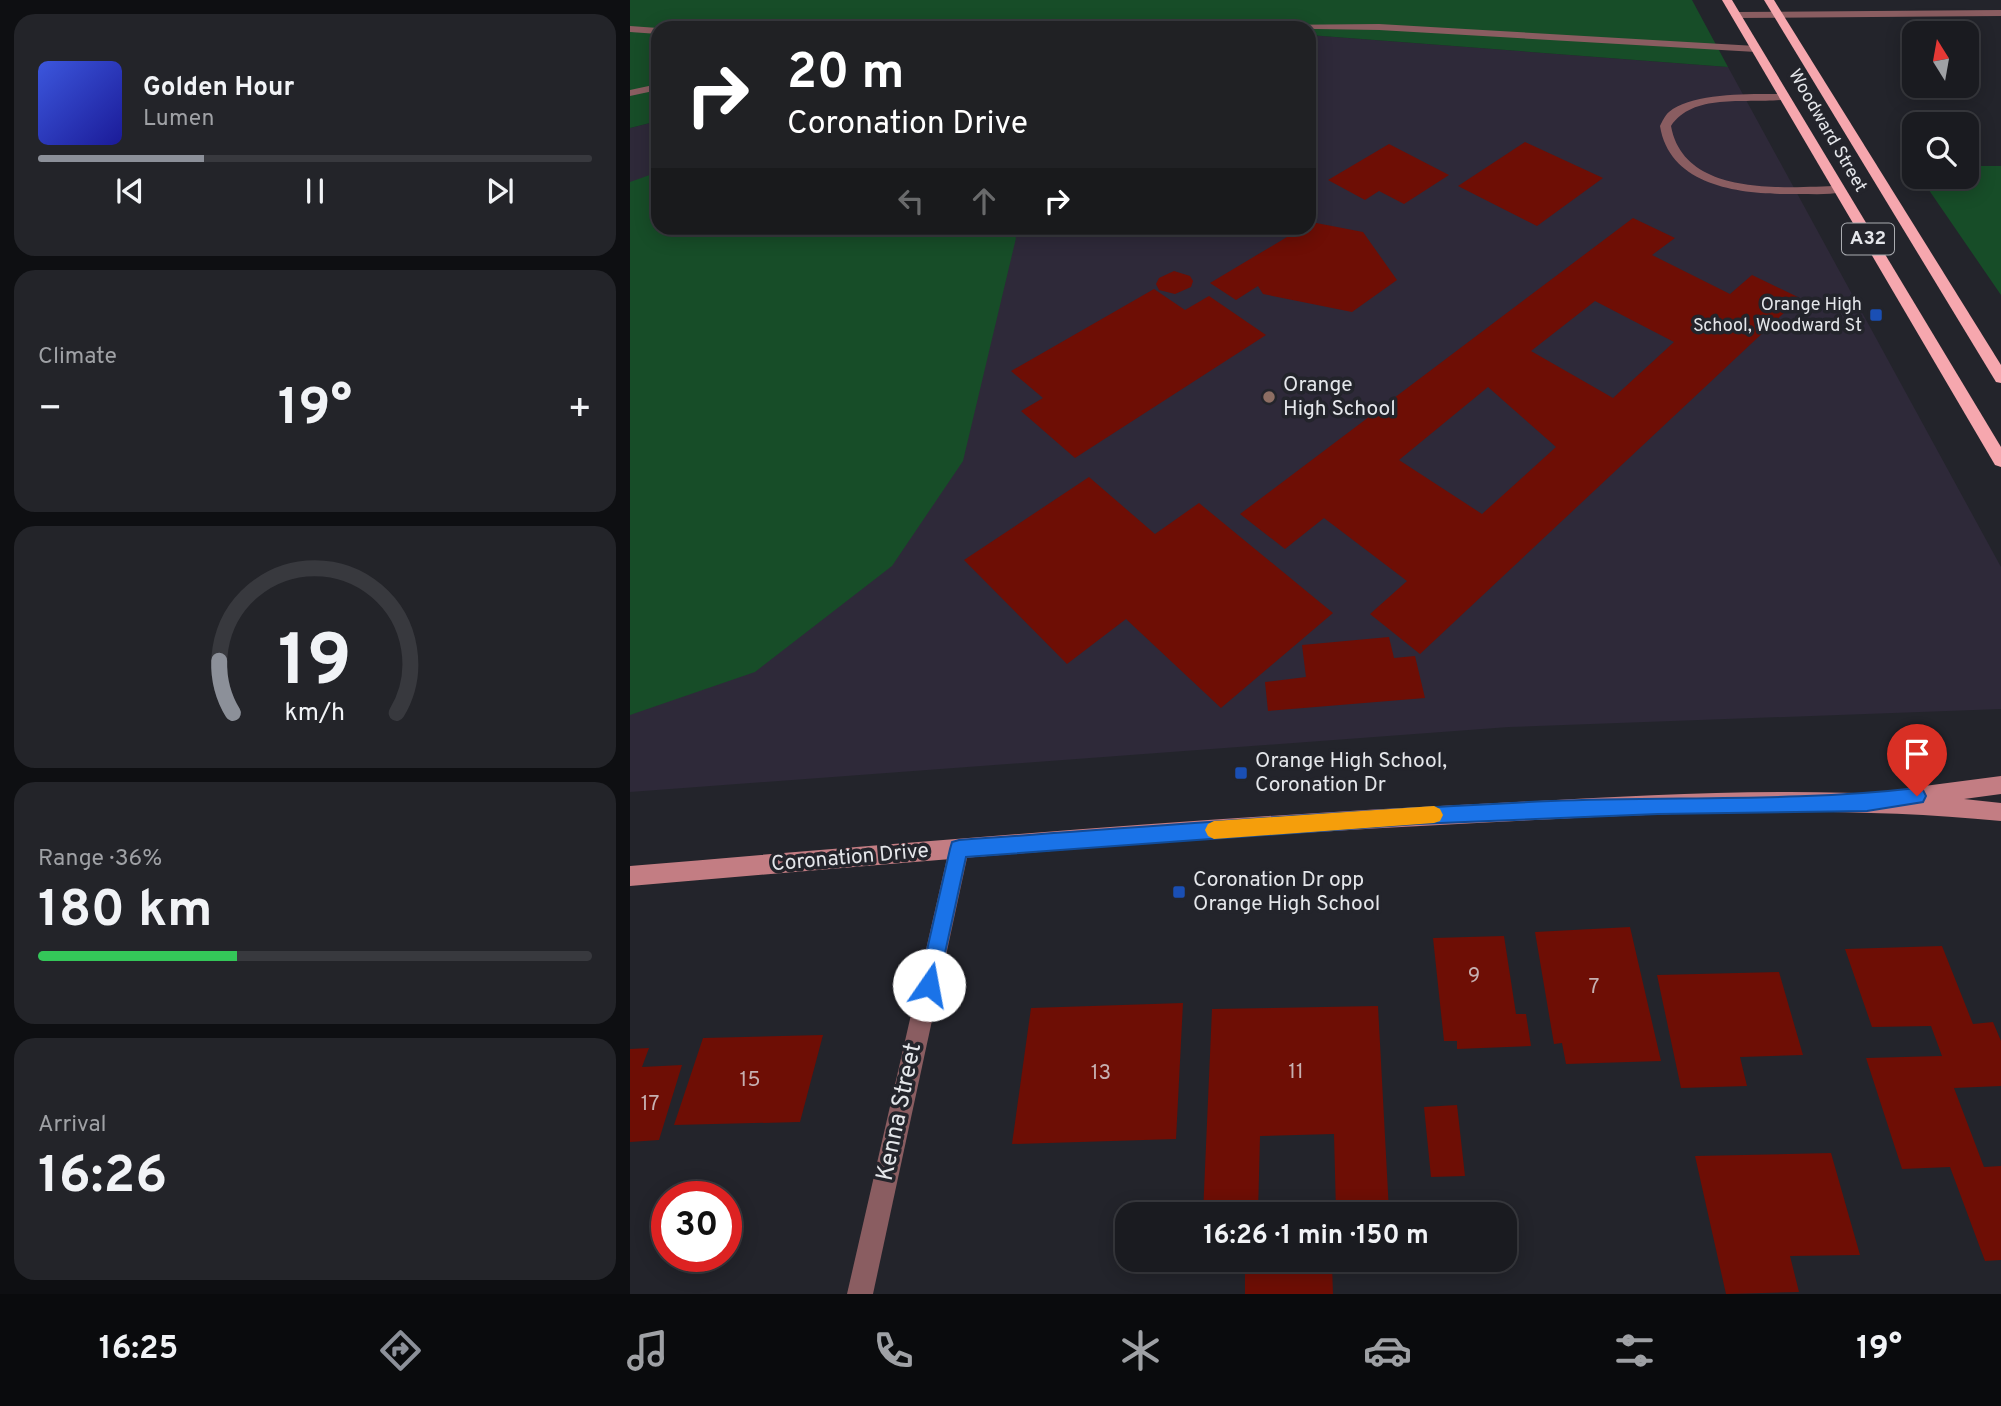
<!DOCTYPE html>
<html lang="en">
<head>
<meta charset="utf-8">
<style>
  body { margin:0; font-family:Overpass,sans-serif; background:#232429; color:#f1f3f6; height:100vh; display:flex; flex-direction:column; font-size:26px; white-space:nowrap }
  * { box-sizing:border-box; margin:0 }
  p { font-size:23px; color:#9fa1a5 }
  .icon { flex:none; width:38px; height:38px; fill:none; stroke:currentColor; stroke-width:2; stroke-linecap:round; stroke-linejoin:round }
  .map { position:relative; flex:1; overflow:hidden }
  .side { display:flex; flex-direction:column; gap:14px; padding:14px; background:#0e0f12; width:630px }
  .side>* { flex:none }
  .top-card { position:absolute; left:21px; top:21px; width:665px; height:214px; border-radius:21px; box-shadow:0 4px 18px #0003,0 0 0 2px #38393e; background:#202124; color:#fff; overflow:hidden }
  .needle { width:46px; rotate:349deg }
  .buttons { position:absolute; left:1272px; top:21px; display:grid; gap:14px }
  .buttons a { display:grid; place-items:center; width:77px; height:77px; border-radius:14px; background:#1a1b20; box-shadow:0 4px 18px #0003,0 0 0 2px #38393e; font-size:35px }
  .speed { position:absolute; left:21px; top:1181px; display:flex; gap:14px; font-size:35px; font-weight:700; text-align:center }
  .speed>* { display:grid; place-content:center; width:91px; height:91px; border-radius:50%; background:#1a1b20; box-shadow:0 4px 18px #0003,0 0 0 2px #38393e; line-height:1 }
  .speed .limit { border:10px solid #d22; background:#fff; color:#111 }
  .pin { position:absolute; display:grid; place-items:center; width:60px; height:60px; color:#fff; margin:-72px -30px; border-radius:50% 50% 50% 0; rotate:-45deg; box-shadow:0 0 7px #0007 }
  .pin .icon { rotate:45deg }
  .me { position:absolute; width:77px; margin:-38px; rotate:12deg; stroke-linejoin:round; filter:drop-shadow(0 0 5px #0008) }
  .turn { display:flex; align-items:center; gap:24px; height:147px; padding:0 21px; font-size:32px }
  .turn .icon { width:91px; height:91px; stroke-width:2.5 }
  .turn b { display:block; font-size:49px; line-height:60px }
  .lanes { display:flex; align-items:center; height:66px; padding:0 21px; background:#0003; justify-content:center; gap:35px; direction:ltr }
  .lanes .off { opacity:.35 }
  .big { font-size:52px; font-weight:700; line-height:1.1 }
  .side .card { flex:1; display:flex; flex-direction:column; justify-content:center; gap:10px; min-width:0; padding:0 24px; border-radius:21px; background:#232429 }
  .side .dial { align-items:center; gap:0 }
  .dial svg { height:182px; overflow:visible; fill:none; stroke:#38393e; stroke-width:7; stroke-linecap:round; text-anchor:middle }
  .dial text { fill:#f1f3f6; stroke:none }
  .song { display:flex; align-items:center; gap:21px }
  .cover { width:84px; height:84px; border-radius:10px; background:linear-gradient(135deg,hsl(230 70% 55%),hsl(240 70% 35%)) }
  .played { height:7px; border-radius:4px; background:linear-gradient(90deg,#8c9099 30%,#38393e 30%) }
  .keys { display:flex; justify-content:space-around; direction:ltr }
  .heat { display:flex; justify-content:space-between; align-items:center; font-size:38px; direction:ltr }
  .charge { height:10px; border-radius:5px; background:linear-gradient(90deg,#34c759 36%,#38393e 0) }
  .trip { position:absolute; left:485px; top:1202px; width:402px; height:70px; border-radius:21px; background:#1a1b20; box-shadow:0 4px 18px #0003,0 0 0 2px #38393e; font-weight:700; line-height:70px; text-align:center }
  .tab-bar { display:flex; height:112px; justify-content:space-around; align-items:center; background:#0a0b0d; color:#9fa1a5 }
  .tab-bar .icon { width:49px; height:49px }
  .tab-bar .active { color:#8c9099 }
  .tab-bar b { font-size:32px; color:#f1f3f6 }
  main { display:flex; flex:1; min-height:0 }
  .map>svg:first-child { display:block }
  .education { fill:#2e2939 }
  .green { fill:#174d28 }
  .building { fill:#6e0e05; fill-rule:evenodd }
  .lines { fill:none; stroke-linecap:round; stroke-linejoin:round }
  .service { fill:#8a5d61; fill-rule:evenodd }
  .minor { fill:#8a5d61; fill-rule:evenodd }
  .tertiary { fill:#8a5d61; fill-rule:evenodd }
  .secondary { fill:#c37d83; fill-rule:evenodd }
  .trunk { fill:#f6a7ae; fill-rule:evenodd }
  .route { fill:#1a73e8; stroke:#114b97; stroke-width:2 }
  .slow { fill:#f59e0b }
  .transit-dot { fill:#1a4fb4; stroke:#23242b; stroke-width:2.5 }
  .education-dot { fill:#8d6e63; stroke:#23242b; stroke-width:2.5 }
  .labels { text-anchor:middle; dominant-baseline:central; stroke-width:7; stroke-linejoin:round; paint-order:stroke }
  .far-street-label { font-size:18px; fill:#e4e6ea; stroke:#23242b }
  .far-poi-label { font-size:18px; fill:#e4e6ea; stroke:#23242b; text-anchor:end }
  .shield { fill:#23242b; stroke:#aaacb1; stroke-width:2 }
  .shield-label { font-size:19px; font-weight:bold; fill:#e4e6ea }
  .poi-label { font-size:21px; fill:#e4e6ea; stroke:#23242b; text-anchor:start }
  .street-label { font-size:21px; fill:#e4e6ea; stroke:#23242b }
  .near-number-label { font-size:21px; fill:#c6b0b1 }
  .near-street-label { font-size:24px; fill:#e4e6ea; stroke:#23242b }
</style>
</head>
<body>
<main>
<section class="side">
<div class="card">
<div class="song"><i class="cover"></i><div><b>Golden Hour</b><p>Lumen</p></div></div>
<div class="played"></div>
<div class="keys"><svg class="icon" aria-label="previous" viewBox="0 0 24 24"><path d="M18 5L8 12l10 7zM5 5v14"/></svg><svg class="icon" aria-label="pause" viewBox="0 0 24 24"><path d="M8 5v14M16 5v14"/></svg><svg class="icon" aria-label="next" viewBox="0 0 24 24"><path d="M6 5l10 7-10 7zM19 5v14"/></svg></div>
</div>
<div class="card"><p>Climate</p>
<div class="heat"><a>−</a><b class="big">19°</b><a>+</a></div>
</div>
<div class="card dial"><svg viewBox="0 0 100 80">
<path d="M14 69A42 42 0 1 1 86 69"/>
<path d="M14 69A42 42 0 0 1 8 46" stroke="#8c9099"/>
<text x="50" y="56" font-size="32" font-weight="700">19</text>
<text x="50" y="72" font-size="11">km/h</text>
</svg></div>
<div class="card"><p>Range · 36%</p><b class="big">180 km</b><div class="charge"></div></div>
<div class="card"><p>Arrival</p><b class="big">16:26</b></div>
</section>
<div class="map">
<svg width="1371" height="1294" viewBox="0 0 1371 1294">
  <rect width="100%" height="100%" fill="#23242b"/>
  <path class="education" d="M679,35l419,32 273,500v142l-492,18 -879,65v-664l28,-7v107h651z"/>
  <g class="green">
    <path d="M0,0h1062l36,67 -419,-32v-7h-651v93l-28,7z"/>
    <path d="M1337,166h34v129l-81,-118h47z"/>
    <path d="M28,172v56h353l5,10 -53,223 -71,105 -137,106 -125,43v-533z"/>
  </g>
  <g class="building">
    <path d="M895,142l78,36 -66,48 -79,-40z"/>
    <path d="M759,144l60,31 -45,29 -25,-13 -14,9 -37,-20z"/>
    <path d="M1003,218l42,20 -23,17 78,39 22,-19 48,23 -380,356 -50,-40 37,-33 -83,-63 -39,31 -45,-35zM965,301l79,41 -61,56 -82,-47zM858,387l68,60 -74,67 -83,-54z"/>
    <path d="M681,222l52,10 34,48 -45,32 -89,-18 -5,-8 -22,14 -26,-17 92,-55h7z"/>
    <path d="M544,271l16,5 3,5 -2,6 -16,7 -16,-4 -3,-6 3,-6z"/>
    <path d="M524,289l31,21 24,-14 57,39 -191,123 -54,-47 22,-13 -32,-27z"/>
    <path d="M459,477l66,57 44,-31 134,110 -112,95 -95,-89 -59,45 -103,-104z"/>
    <path d="M759,637l5,21 21,-2 10,42 -157,13 -3,-29 41,-5 -4,-32z"/>
    <path d="M1000,927l31,134 -95,3 -4,-21 -8,1 -19,-112z"/>
    <path d="M874,936l12,78h10l5,32 -74,3v-8h-13l-11,-103z"/>
    <path d="M1312,946l31,78 20,-2 8,19v45l-47,2 30,79 17,-1v94l-16,1 -35,-94 -48,2 -36,-111 76,-2 -11,-30 -59,1 -27,-78z"/>
    <path d="M1149,972l24,83 -63,2 7,29 -66,2 -24,-113z"/>
    <path d="M553,1003l-7,136 -164,5 19,-136z"/>
    <path d="M748,1006l11,205 -53,1 -2,-78 -74,2 -2,78h-55l9,-205z"/>
    <path d="M193,1035l-23,87 -126,3 29,-87z"/>
    <path d="M19,1048l-7,19 40,-2 -23,75 -29,2v-93z"/>
    <path d="M827,1105l8,71 -34,1 -7,-70z"/>
    <path d="M1201,1153l29,102 -70,1 9,36 -73,2 -31,-138z"/>
    <path d="M702,1265l1,29h-88v-25z"/>
  </g>
  <g class="lines">
    <g class="service">
      <path d="M749,24l377,22 5,3 -5,3 -377,-22 -122,-2 5,-3z"/>
      <path d="M0,26l28,2v6l-28,-2z"/>
      <path d="M28,84v6l-28,6v-6z"/>
      <path d="M1154,94l5,3 -1,2c-36,6 -94,-8 -117,27 13,72 114,61 168,60l6,4 -2,2c-14,3 -29,2 -44,2 -52,1 -129,-5 -139,-68 2,-4 5,-11 9,-14 23,-20 85,-18 115,-18z"/>
    </g>
    <path class="minor" d="M329,839l7,3 3,7 -96,445h-26l102,-445 3,-7z"/>
    <path class="tertiary" d="M1371,10v6l-265,2 -5,-3 5,-3z"/>
    <path class="secondary" d="M1371,776v18l-37,5 37,4v18c-175,-17 -349,-7 -524,2 -283,14 -565,39 -847,63v-20c283,-24 565,-48 848,-62 141,-7 282,-17 422,-9l9,-7z"/>
    <g class="trunk">
      <path d="M1092,0h10l269,447v20l-6,-2z"/>
      <path d="M1134,0h10l227,365v18l-5,-1z"/>
    </g>
  </g>
  <path class="route" d="M1287,788l6,2 3,6 -3,6 -56,9 -209,3 -242,10 -450,33 -28,128 -2,7 -7,3 -7,-3 -3,-7 31,-136 2,-7 7,-2c197,-14 394,-30 592,-39 122,-5 245,1 366,-13z"/>
  <path class="slow" d="M804,806l6,3 3,6 -3,6 -6,2 -220,16 -6,-3 -3,-6 3,-6 6,-3z"/>
  <g class="transit-dot">
    <rect x="1239" y="308" width="14" height="14" rx="3.5"/>
    <rect x="604" y="766" width="14" height="14" rx="3.5"/>
    <rect x="542" y="885" width="14" height="14" rx="3.5"/>
  </g>
  <circle class="education-dot" cx="639" cy="397" r="7"/>
  <g class="labels">
    <g class="far-street-label">
      <text transform="translate(1197 131) rotate(60)">Woodward Street</text>
    </g>
    <g class="far-poi-label">
      <text x="1232" y="305">Orange High<tspan x="1232" dy="21">School, Woodward St</tspan></text>
    </g>
    <rect class="shield" x="1212" y="223.5" width="52" height="31" rx="5"/>
    <g class="shield-label">
      <text x="1238" y="239">A32</text>
    </g>
    <g class="poi-label">
      <text x="653" y="385">Orange<tspan x="653" dy="24">High School</tspan></text>
      <text x="625" y="761">Orange High School,<tspan x="625" dy="24">Coronation Dr</tspan></text>
      <text x="563" y="880">Coronation Dr opp<tspan x="563" dy="24">Orange High School</tspan></text>
    </g>
    <g class="street-label">
      <text transform="translate(220 858) rotate(-5)">Coronation Drive</text>
    </g>
    <g class="near-number-label">
      <text x="844" y="976">9</text>
      <text x="964" y="987">7</text>
      <text x="666" y="1072">11</text>
      <text x="471" y="1073">13</text>
      <text x="120" y="1080">15</text>
      <text x="20" y="1104">17</text>
    </g>
    <g class="near-street-label">
      <text transform="translate(270 1112) rotate(-78)">Kenna Street</text>
    </g>
  </g>
</svg>
<div class="buttons">
<a><svg class="needle" viewBox="-14 -14 28 28"><path d="M0-13l5 13h-10z" fill="#e53935"/><path d="M0 13l5-13h-10z" fill="#9fa1a5"/></svg></a>
<a><svg class="icon" aria-label="search" viewBox="0 0 24 24"><circle cx="10" cy="10" r="6"/><path d="M15 15l6 6"/></svg></a>
</div>
<div class="speed"><div class="limit">30</div></div>
<div class="pin" style="left:1287px;top:796px;background:#d93025"><svg class="icon" aria-label="arrive" viewBox="0 0 24 24"><path d="M6 21V4h12l-3 4 3 4H6"/></svg></div>
<svg class="me" style="left:299px;top:985px" viewBox="-20 -20 40 40"><circle r="19" fill="#fff"/><path d="M0-13L10 11 0 6-10 11z" fill="#1a73e8"/></svg>
<div class="trip">16:26 · 1 min · 150 m</div>
<div class="top-card">
<div class="turn"><svg class="icon" aria-label="right" viewBox="0 0 24 24"><path d="M7 20v-9h11M14 6l5 5-5 5"/></svg><div><b>20 m</b>Coronation Drive</div></div>
<div class="lanes"><svg class="icon off" aria-label="left" viewBox="0 0 24 24"><path d="M17 20v-9H6M10 6l-5 5 5 5"/></svg><svg class="icon off" aria-label="ahead" viewBox="0 0 24 24"><path d="M12 20V5M6 11l6-6 6 6"/></svg><svg class="icon" aria-label="right" viewBox="0 0 24 24"><path d="M7 20v-9h11M14 6l5 5-5 5"/></svg></div>
</div>
</div>
</main>
<nav class="tab-bar">
<b>16:25</b>
<svg class="icon active" aria-label="directions" viewBox="0 0 24 24"><path d="M12 3l9 9-9 9-9-9zM9 14v-3h6M13 9l2 2-2 2"/></svg>
<svg class="icon" aria-label="music" viewBox="0 0 24 24"><path d="M9 18V5l10-2v13"/><circle cx="6" cy="18" r="3"/><circle cx="16" cy="16" r="3"/></svg>
<svg class="icon" aria-label="phone" viewBox="0 0 24 24"><path d="M5 4h4l2 5-3 2q2 4 5 5l2-3 5 2v4C11 20 4 13 5 4z"/></svg>
<svg class="icon" aria-label="climate" viewBox="0 0 24 24"><path d="M12 3v18M4 7l16 10M4 17L20 7"/></svg>
<svg class="icon" aria-label="car" viewBox="0 0 24 24"><path d="M5 17H2v-5l4-1 3-4h7l3 4 3 1v5h-3M9 17h6M6 11h13"/><circle cx="7" cy="17" r="2"/><circle cx="17" cy="17" r="2"/></svg>
<svg class="icon" aria-label="filters" viewBox="0 0 24 24"><path d="M4 7h16M4 17h16"/><circle cx="9" cy="7" r="2"/><circle cx="15" cy="17" r="2"/></svg>
<b>19°</b>
</nav>
</body>
</html>
